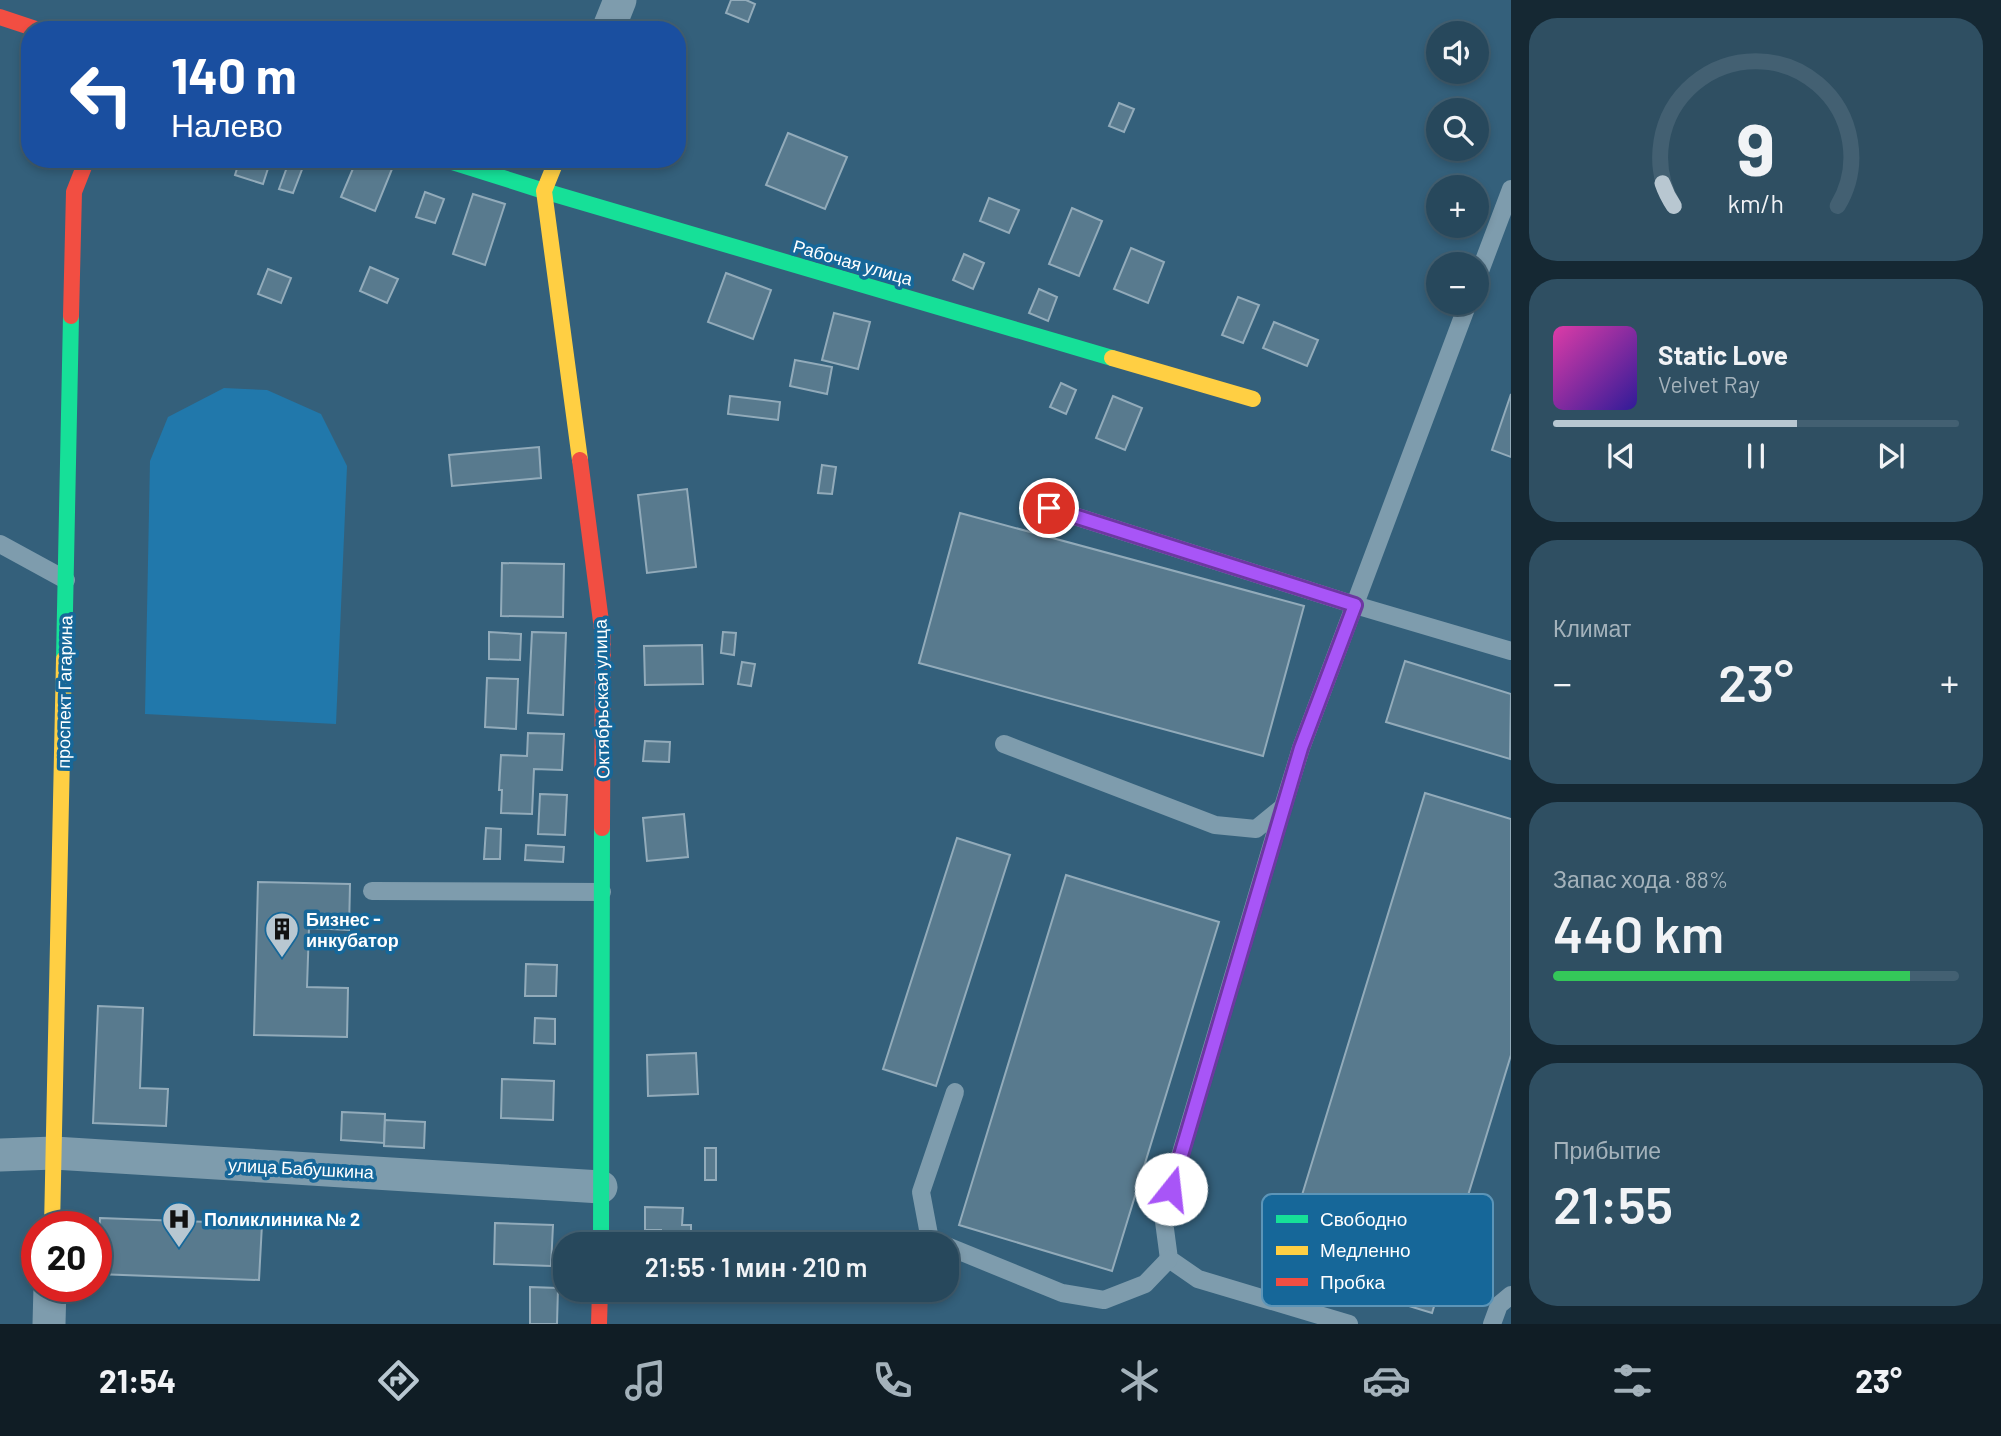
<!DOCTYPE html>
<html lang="ru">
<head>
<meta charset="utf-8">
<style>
  body { margin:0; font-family:Barlow,sans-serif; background:#2f4f62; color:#f1f3f6; height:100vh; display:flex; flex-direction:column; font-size:26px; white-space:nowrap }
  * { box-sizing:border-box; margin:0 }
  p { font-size:23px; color:#a4b2bb }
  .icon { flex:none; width:38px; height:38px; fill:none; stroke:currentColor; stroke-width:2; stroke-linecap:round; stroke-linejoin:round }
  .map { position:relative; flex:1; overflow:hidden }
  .details { display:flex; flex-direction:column; gap:18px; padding:18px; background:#152833; width:490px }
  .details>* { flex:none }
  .guide { position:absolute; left:21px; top:21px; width:665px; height:147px; border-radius:28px; box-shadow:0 4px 10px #0003,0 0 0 2px #436072; background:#1a4fa0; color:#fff; overflow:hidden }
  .buttons { position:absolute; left:1426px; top:21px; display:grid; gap:14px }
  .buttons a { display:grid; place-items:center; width:63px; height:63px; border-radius:50%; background:#27485c; box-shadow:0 4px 10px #0003,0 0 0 2px #436072; font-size:35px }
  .speed { position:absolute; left:21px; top:1211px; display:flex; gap:14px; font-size:35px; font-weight:700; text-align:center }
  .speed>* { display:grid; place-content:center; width:91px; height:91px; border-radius:50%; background:#27485c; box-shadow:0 4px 10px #0003,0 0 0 2px #436072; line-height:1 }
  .speed .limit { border:10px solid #d22; background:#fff; color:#111 }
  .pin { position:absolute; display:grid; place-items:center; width:60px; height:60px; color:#fff; margin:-30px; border:4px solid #fff; border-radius:50%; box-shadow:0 2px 7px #0007 }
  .me { position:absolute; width:77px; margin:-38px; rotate:16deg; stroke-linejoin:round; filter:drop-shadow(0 0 5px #0008) }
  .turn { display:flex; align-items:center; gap:24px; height:147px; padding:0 35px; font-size:32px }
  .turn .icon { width:91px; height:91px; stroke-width:2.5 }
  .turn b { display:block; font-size:49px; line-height:60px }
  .big { font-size:52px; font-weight:600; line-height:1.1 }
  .details .widget { flex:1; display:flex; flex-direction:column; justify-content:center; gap:10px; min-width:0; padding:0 24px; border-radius:28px; background:#2f4f62 }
  .details .dial { align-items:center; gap:0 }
  .dial svg { height:182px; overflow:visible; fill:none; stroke:#436072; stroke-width:7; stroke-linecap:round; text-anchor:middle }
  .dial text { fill:#f1f3f6; stroke:none }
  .song { display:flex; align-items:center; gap:21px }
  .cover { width:84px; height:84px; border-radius:10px; background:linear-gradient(135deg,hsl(320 70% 55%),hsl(250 70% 35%)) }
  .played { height:7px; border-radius:4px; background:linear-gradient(90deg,#b8c7d1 60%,#436072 60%) }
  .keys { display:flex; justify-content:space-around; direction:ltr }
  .heat { display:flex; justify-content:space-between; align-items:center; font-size:38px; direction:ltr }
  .charge { height:10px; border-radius:5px; background:linear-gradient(90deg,#34c759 88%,#436072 0) }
  .trip { position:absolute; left:553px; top:1232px; width:406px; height:70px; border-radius:28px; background:#27485c; box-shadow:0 4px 10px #0003,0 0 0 2px #436072; font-weight:600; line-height:70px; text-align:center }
  .menu { display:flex; height:112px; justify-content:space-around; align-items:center; background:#101d25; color:#a4b2bb }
  .menu .icon { width:49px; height:49px }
  .menu .on { color:#b8c7d1 }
  .menu b { font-size:32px; color:#f1f3f6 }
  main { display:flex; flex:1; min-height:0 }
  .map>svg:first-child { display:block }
  .green { fill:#2178ab }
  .building { fill:#587a8e; stroke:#92abba; stroke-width:2 }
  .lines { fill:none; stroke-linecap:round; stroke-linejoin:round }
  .lane { stroke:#7e9cad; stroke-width:18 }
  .street { stroke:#7e9cad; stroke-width:33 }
  .fast { stroke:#16e098; stroke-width:16 }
  .slow { stroke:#ffcf43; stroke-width:16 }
  .jam { stroke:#f24e42; stroke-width:16 }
  .route-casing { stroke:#6d37a1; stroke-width:18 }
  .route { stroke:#a855f7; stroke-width:12 }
  .labels { text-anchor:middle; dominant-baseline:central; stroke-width:7; stroke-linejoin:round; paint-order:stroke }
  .street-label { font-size:18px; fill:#fff; stroke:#166799 }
  .poi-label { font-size:18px; font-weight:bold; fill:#fff; stroke:#166799; text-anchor:start }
  .key { fill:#166799; stroke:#5c95b8; stroke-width:2 }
  .key-label { font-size:19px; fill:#fff }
</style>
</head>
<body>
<main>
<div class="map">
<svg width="1511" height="1324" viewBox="0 0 1511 1324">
  <rect width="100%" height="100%" fill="#34607b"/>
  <path class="green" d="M224,388l43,2 54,24 26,52 -11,258 -191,-10 5,-253 18,-44z"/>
  <g class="building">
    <path d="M731,0h15l9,4 -7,18 -22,-9z"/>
    <path d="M1119,103l15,6 -10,23 -15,-6z"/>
    <path d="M788,133l59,24 -22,52 -59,-24z"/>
    <path d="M240,159h31l-8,25 -28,-9z"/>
    <path d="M290,159h16l-13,34 -14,-4z"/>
    <path d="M357,159h10l25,10 -17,42 -34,-14z"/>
    <path d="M425,192l19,7 -9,24 -19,-6z"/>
    <path d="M473,194l32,10 -20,61 -32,-11z"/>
    <path d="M989,198l30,12 -10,23 -29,-12z"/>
    <path d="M1072,208l30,13 -23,55 -30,-12z"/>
    <path d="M1131,248l33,14 -16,41 -34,-14z"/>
    <path d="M964,254l20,9 -11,26 -20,-9z"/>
    <path d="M370,267l28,12 -11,24 -27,-12z"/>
    <path d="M268,269l23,9 -10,25 -23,-9z"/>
    <path d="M726,273l45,17 -18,49 -45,-17z"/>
    <path d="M1039,289l18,8 -9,24 -19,-8z"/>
    <path d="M1238,297l21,8 -16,38 -21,-8z"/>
    <path d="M834,313l36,9 -12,47 -36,-9z"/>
    <path d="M1274,322l44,18 -11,26 -44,-18z"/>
    <path d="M795,360l37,7 -5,27 -37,-8z"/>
    <path d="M1061,383l15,7 -10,24 -16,-7z"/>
    <path d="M1511,394v63l-19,-7z"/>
    <path d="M730,396l50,6 -2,18 -50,-6z"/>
    <path d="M1113,396l29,12 -17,42 -29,-12z"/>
    <path d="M539,447l2,31 -89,8 -3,-31z"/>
    <path d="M822,465l14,2 -4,27 -14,-1z"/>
    <path d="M687,489l9,78 -49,6 -9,-78z"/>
    <path d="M960,513l344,93 -41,150 -344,-93z"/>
    <path d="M502,563l62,1 -1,53 -62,-1z"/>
    <path d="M489,632l32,2 -1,26 -31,-1z"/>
    <path d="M532,632l34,1 -3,82 -35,-2z"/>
    <path d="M723,632l13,1 -2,22 -13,-2z"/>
    <path d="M702,645l1,39 -58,1 -1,-39z"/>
    <path d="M1405,661l106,33 -1,65 -124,-37z"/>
    <path d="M742,662l13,2 -4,22 -13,-2z"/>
    <path d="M487,678l31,1 -2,50 -31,-2z"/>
    <path d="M528,733l36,1 -2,36 -28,-1 -2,45 -31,-1 1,-23h-3l2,-35 26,1z"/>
    <path d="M645,741l25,1 -1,20 -26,-1z"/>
    <path d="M1425,793l86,26v236l-79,258 -152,-46z"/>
    <path d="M540,794l27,1 -2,40 -27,-1z"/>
    <path d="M684,814l4,43 -41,4 -4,-43z"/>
    <path d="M486,828l15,1 -1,30h-16z"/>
    <path d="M957,838l53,17 -74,231 -53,-17z"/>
    <path d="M526,845l38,2 -1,15 -38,-2z"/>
    <path d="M1066,875l153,47 -107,349 -153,-46z"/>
    <path d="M258,882l92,2 -1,46 -40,-2 -2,59 41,1 -1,49 -93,-2z"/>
    <path d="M526,964l31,1 -1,31h-31z"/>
    <path d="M98,1006l45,2 -3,80 28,1 -2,37 -73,-3z"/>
    <path d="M535,1018l20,1v25l-21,-1z"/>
    <path d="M696,1053l2,41 -50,2 -1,-41z"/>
    <path d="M502,1079l52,2 -1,39 -52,-2z"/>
    <path d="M342,1112l43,2 -1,29 -43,-3z"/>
    <path d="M385,1120l40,2 -1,26 -40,-2z"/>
    <rect x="705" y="1148" width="11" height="32"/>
    <path d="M645,1207l38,1 -1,17h9v19h-30v-14h-16z"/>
    <path d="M100,1218l162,6 -3,56 -162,-6z"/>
    <path d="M495,1223l58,2 -2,41 -57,-2z"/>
    <path d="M530,1287l28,1 -1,36h-27z"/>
  </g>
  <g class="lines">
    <g class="lane">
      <path d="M1477,279l34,-90"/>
      <path d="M1049,508l306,97 156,46"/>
      <path d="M0,544l66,36"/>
      <path d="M1004,744l211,81 41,4 27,-22 18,-59 167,-445"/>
      <path d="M1283,807l-120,407 6,45 29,20 151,45"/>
      <path d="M372,891l230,1"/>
      <path d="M941,1244l-11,-4 -9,-48 34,-100"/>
      <path d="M947,1246l115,47 42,7 41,-16 24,-25"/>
      <path d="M1492,1324l7,-19 12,-10"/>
    </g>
    <g class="street">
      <path d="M608,30l12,-30"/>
      <path d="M0,1155l54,-2 547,34"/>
      <path d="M49,1324l1,-38"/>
    </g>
    <g class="fast">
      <path d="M443,159l101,32 568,167"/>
      <path d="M64,659l7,-343"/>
      <path d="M601,1244l1,-416"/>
    </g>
    <g class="slow">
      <path d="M557,159l-13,32 36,269"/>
      <path d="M1112,358l141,41"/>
      <path d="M52,1227l12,-568"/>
    </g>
    <g class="jam">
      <path d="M0,17l39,13"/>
      <path d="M71,316l3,-124 13,-33"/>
      <path d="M580,460l23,177 -1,191"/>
      <path d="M599,1324l1,-34"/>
    </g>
  </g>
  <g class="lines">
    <g class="route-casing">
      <path id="route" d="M1049,508l306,97 -54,143 -130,441"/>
    </g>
    <use href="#route" class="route"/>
  </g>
  <defs>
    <g id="building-pin" transform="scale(1.75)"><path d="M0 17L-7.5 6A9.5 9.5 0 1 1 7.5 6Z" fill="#b8c7d1" stroke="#166799"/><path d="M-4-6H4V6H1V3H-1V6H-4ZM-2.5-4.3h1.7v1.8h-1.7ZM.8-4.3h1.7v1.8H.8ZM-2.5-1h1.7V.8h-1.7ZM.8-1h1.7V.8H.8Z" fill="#111"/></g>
    <g id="hospital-pin" transform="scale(1.75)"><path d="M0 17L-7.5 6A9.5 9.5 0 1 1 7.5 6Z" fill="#b8c7d1" stroke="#166799"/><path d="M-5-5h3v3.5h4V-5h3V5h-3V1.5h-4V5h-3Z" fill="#111"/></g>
  </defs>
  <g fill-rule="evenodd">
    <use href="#building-pin" x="282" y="929"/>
    <use href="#hospital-pin" x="179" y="1219"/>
  </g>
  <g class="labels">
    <g class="street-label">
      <text transform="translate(853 262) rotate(16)">Рабочая улица</text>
      <text transform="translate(64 692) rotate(-89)">проспект Гагарина</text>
      <text transform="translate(601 699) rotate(-91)">Октябрьская улица</text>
      <text transform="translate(301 1168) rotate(3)">улица Бабушкина</text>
    </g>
    <g class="poi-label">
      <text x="306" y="919">Бизнес -<tspan x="306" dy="21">инкубатор</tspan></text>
      <text x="204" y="1219">Поликлиника № 2</text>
    </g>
  </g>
  <rect x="1262" y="1194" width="231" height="112" rx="10" class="key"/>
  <rect x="1276" y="1215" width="32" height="8" fill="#16e098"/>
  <rect x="1276" y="1246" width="32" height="9" fill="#ffcf43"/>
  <rect x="1276" y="1278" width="32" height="8" fill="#f24e42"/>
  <g class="key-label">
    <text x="1320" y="1226">Свободно</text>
    <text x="1320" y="1257">Медленно</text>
    <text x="1320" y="1289">Пробка</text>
  </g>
</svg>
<div class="buttons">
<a><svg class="icon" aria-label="sound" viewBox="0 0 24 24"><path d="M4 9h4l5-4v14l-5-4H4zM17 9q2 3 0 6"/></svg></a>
<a><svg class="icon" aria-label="search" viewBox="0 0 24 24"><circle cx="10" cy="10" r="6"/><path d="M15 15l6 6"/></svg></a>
<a>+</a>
<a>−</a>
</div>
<div class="speed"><div class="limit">20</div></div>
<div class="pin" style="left:1049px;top:508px;background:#d93025"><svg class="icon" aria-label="arrive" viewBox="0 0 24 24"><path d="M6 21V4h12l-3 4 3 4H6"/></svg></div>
<svg class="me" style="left:1171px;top:1189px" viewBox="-20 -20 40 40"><circle r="19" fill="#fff"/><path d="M0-13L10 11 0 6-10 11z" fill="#a855f7"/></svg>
<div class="trip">21:55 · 1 мин · 210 m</div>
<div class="guide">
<div class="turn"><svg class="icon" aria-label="left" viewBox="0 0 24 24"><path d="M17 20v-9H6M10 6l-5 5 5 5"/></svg><div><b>140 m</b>Налево</div></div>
</div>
</div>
<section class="details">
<div class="widget dial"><svg viewBox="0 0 100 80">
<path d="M14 69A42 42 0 1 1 86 69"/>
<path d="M14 69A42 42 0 0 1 9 59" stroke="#b8c7d1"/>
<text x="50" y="56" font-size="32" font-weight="700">9</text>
<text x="50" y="72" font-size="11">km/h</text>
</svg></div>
<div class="widget">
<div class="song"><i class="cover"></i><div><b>Static Love</b><p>Velvet Ray</p></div></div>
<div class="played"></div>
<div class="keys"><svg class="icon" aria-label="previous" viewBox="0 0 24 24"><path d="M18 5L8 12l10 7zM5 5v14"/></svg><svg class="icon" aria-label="pause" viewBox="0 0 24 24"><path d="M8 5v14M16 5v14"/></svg><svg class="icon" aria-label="next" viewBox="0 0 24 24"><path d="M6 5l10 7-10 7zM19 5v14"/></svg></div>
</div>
<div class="widget"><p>Климат</p>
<div class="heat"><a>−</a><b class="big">23°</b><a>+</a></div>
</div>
<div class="widget"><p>Запас хода · 88%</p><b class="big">440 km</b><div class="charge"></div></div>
<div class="widget"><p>Прибытие</p><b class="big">21:55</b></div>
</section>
</main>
<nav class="menu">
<b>21:54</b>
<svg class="icon on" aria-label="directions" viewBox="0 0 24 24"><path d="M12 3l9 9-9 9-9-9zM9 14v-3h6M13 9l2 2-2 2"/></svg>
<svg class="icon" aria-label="music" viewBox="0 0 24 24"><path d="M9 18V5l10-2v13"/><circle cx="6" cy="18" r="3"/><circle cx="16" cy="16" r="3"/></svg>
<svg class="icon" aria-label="phone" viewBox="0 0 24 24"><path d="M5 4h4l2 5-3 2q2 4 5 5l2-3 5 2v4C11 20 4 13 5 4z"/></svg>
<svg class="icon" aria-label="climate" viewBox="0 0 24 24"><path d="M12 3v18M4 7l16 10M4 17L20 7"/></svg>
<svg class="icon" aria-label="car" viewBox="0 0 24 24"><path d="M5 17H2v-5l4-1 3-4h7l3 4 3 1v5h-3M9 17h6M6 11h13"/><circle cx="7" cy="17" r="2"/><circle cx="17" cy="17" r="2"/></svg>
<svg class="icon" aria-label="filters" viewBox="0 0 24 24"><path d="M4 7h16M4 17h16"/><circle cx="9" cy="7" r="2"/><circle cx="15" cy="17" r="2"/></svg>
<b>23°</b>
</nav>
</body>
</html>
